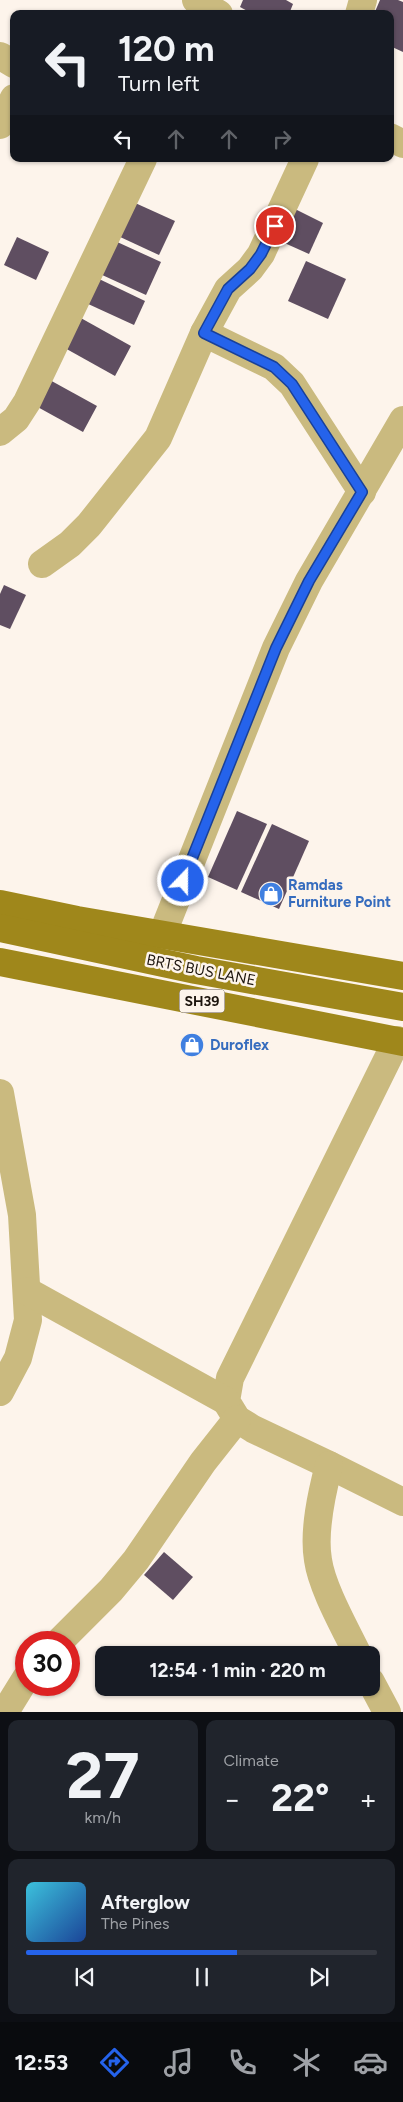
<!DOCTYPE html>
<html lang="en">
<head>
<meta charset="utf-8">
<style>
  body { margin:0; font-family:Figtree,sans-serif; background:#20242c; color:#f1f3f6; height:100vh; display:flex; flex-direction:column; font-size:19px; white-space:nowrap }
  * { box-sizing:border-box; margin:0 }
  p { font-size:16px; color:#9ea1a6 }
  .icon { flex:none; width:28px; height:28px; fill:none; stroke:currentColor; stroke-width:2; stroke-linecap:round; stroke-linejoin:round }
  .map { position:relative; height:1712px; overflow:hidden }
  .sheet { display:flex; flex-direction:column; gap:8px; padding:8px; background:#0d0f14; flex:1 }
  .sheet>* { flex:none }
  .hud { position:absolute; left:10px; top:10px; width:384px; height:152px; border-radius:10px; box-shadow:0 1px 4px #0004; background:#171b24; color:#f1f3f6; overflow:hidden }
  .speed { position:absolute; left:15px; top:1631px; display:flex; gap:10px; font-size:25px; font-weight:700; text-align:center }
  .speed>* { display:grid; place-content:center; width:65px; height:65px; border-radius:50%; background:#171b24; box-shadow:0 1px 4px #0004; line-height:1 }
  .speed .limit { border:8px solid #d22; background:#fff; color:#111 }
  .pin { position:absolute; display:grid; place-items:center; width:42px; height:42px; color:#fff; margin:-21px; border:2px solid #fff; border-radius:50%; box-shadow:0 1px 5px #0007 }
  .me { position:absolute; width:55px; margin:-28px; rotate:22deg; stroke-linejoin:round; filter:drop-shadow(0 0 4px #0008) }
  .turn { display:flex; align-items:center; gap:18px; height:105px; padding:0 25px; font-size:22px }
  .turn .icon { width:65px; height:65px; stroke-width:2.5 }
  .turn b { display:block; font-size:35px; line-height:42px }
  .lanes { display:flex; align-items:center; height:48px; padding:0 25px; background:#0003; justify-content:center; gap:25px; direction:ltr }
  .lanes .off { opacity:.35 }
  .big { font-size:38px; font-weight:700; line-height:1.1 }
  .sheet .widget { flex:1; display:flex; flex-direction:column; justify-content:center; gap:8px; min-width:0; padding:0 18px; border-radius:10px; background:#20242c }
  .sheet .dial { align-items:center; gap:0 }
  .dial b { font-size:65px; line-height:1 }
  .song { display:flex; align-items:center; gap:15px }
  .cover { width:60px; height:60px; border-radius:8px; background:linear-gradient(135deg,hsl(190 70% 55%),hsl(220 70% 35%)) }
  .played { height:5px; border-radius:2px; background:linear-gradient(90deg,#2563eb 60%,#363941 60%) }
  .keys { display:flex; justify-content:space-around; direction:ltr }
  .heat { display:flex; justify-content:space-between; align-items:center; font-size:28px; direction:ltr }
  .sheet .tiles { flex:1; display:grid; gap:8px; grid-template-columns:1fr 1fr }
  .widget:last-child { grid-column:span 2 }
  .trip { position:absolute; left:95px; top:1646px; width:285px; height:50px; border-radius:10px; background:#171b24; box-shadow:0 1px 4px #0004; font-weight:700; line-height:50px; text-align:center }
  .tab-bar { display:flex; height:80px; justify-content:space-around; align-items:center; background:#090b0e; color:#9ea1a6 }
  .tab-bar .icon { width:35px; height:35px }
  .tab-bar .current { color:#2563eb }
  .tab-bar b { font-size:22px; color:#f1f3f6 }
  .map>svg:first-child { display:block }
  .building { fill:#5f4e61 }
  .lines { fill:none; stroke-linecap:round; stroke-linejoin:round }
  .minor { stroke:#caba7f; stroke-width:28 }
  .primary { stroke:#9f871b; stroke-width:28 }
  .route-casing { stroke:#184099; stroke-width:12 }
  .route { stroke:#2563eb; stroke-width:9 }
  .labels { text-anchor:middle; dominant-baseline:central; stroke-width:5; stroke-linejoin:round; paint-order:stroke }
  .shield { fill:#fdf4eb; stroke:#605750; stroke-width:1 }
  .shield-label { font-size:14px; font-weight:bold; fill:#1c140d }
  .shop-label { font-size:15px; font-weight:bold; fill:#366cbe; stroke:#fdf4eb; text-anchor:start }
  .street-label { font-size:15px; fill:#1c140d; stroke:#fdf4eb }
</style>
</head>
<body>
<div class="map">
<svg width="403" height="1712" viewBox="0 0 403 1712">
  <rect width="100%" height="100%" fill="#fdf4eb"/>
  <g class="building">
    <path d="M243,0h43l7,4 -4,10h-36l-13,-7z"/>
    <path d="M380,0h18l5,2v50l-13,-6v-32h-16z"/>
    <path d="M133,202l42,19 -16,34 -41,-19z"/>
    <path d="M295,209l28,14 -14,31 -29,-13z"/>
    <path d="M17,237l32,15 -13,28 -32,-15z"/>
    <path d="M115,241l46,21 -15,33 -46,-21z"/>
    <path d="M306,261l40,18 -18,40 -40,-18z"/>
    <path d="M97,278l48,23 -11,24 -48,-22z"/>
    <path d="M79,317l52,29 -16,30 -52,-29z"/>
    <path d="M48,379l49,27 -14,26 -49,-27z"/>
    <path d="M4,585l22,10 -16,34 -10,-4v-31z"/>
    <path d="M237,811l30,13 -30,66 -29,-13z"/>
    <path d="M272,824l37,17 -30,68 -38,-17z"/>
    <path d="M164,1552l29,25 -20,23 -29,-25z"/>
  </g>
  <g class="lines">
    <g class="minor">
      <path d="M196,0l23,14"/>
      <path d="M359,14l4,-14"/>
      <path d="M0,56l14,8"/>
      <path d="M0,125l14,-27"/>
      <path d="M390,137l13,7"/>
      <path d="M204,333l70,34 18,17 70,108"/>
      <path d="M0,432l16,-13 11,-17 116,-243"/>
      <path d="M42,564l28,-20 19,-19 69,-87 46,-105 24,-44 22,-20 11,-15 44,-95"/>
      <path d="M162,935l114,-287 33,-67 94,-161"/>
      <path d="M397,1040l-167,338 -4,23 11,18 16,10 76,36 74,37"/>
      <path d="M0,1093l22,122 6,105 -10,38 -18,34"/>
      <path d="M27,1291l199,110"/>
      <path d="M329,1465c-7,27 -16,66 -11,95 4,28 27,68 40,95"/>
      <path d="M59,1642l52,-52 25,-30 67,-98 34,-43"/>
      <path d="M371,1682l16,30"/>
      <path d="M5,1712l21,-34"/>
    </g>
    <g class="primary">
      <path d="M0,904l77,16 326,56"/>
      <path d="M0,928l196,42 207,37"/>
      <path d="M0,962l403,80"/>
    </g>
  </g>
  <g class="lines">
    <g class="route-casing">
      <path id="route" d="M183,881l93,-233 33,-67 53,-89 -70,-108 -18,-17 -70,-34 24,-44 22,-20 11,-15 14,-28"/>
    </g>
    <use href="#route" class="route"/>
  </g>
  <defs>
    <g id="shop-disc" transform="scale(1.25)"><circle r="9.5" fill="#3f7fe0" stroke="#fdf4eb"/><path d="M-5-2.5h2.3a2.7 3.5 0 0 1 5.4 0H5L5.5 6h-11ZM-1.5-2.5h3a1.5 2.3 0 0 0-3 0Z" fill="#fff"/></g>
  </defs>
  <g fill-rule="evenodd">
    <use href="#shop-disc" x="271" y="894"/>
    <use href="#shop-disc" x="192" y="1045"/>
  </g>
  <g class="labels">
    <rect class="shield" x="179.5" y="989.5" width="45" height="23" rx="4"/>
    <g class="shield-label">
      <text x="202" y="1001">SH39</text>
    </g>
    <g class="shop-label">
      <text x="288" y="885">Ramdas<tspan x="288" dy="17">Furniture Point</tspan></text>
      <text x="210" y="1045">Duroflex</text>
    </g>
    <g class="street-label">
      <text transform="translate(201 970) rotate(11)">BRTS BUS LANE</text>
    </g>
  </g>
</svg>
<div class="speed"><div class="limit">30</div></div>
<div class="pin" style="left:275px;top:226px;background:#d93025"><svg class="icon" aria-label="arrive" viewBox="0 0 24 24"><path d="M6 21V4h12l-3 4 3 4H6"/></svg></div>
<svg class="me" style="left:183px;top:881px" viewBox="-20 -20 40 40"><circle r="17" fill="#2563eb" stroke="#fff" stroke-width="3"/><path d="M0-11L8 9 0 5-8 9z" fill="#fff"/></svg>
<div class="trip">12:54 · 1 min · 220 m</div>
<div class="hud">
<div class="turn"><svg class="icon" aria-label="left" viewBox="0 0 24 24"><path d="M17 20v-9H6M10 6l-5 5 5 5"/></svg><div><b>120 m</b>Turn left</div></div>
<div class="lanes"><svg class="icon" aria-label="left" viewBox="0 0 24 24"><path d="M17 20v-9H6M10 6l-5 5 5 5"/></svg><svg class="icon off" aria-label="ahead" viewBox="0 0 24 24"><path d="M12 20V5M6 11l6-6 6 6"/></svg><svg class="icon off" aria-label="ahead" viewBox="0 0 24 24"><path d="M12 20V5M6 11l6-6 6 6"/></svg><svg class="icon off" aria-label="right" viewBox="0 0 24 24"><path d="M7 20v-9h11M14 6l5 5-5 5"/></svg></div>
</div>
</div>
<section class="sheet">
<div class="tiles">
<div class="widget dial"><b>27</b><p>km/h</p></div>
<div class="widget"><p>Climate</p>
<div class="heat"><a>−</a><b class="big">22°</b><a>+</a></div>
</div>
<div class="widget">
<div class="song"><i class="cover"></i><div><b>Afterglow</b><p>The Pines</p></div></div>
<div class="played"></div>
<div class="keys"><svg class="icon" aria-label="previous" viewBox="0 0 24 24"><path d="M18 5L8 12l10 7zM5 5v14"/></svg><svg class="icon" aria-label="pause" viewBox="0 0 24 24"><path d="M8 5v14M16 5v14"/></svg><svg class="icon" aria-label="next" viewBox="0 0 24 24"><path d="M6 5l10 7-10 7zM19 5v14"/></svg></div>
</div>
</div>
</section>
<nav class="tab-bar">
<b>12:53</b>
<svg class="icon current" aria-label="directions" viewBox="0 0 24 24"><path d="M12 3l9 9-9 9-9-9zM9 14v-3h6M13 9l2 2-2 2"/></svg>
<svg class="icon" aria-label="music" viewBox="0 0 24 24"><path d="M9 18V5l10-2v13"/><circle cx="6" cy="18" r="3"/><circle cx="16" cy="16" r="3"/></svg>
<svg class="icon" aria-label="phone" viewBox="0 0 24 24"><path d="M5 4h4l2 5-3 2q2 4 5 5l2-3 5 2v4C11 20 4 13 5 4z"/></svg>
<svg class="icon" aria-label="climate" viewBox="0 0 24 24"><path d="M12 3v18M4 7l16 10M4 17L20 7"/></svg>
<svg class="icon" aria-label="car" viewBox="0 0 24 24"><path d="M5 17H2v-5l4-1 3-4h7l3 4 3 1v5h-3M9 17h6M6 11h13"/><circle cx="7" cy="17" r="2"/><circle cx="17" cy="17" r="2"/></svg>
</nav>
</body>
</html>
